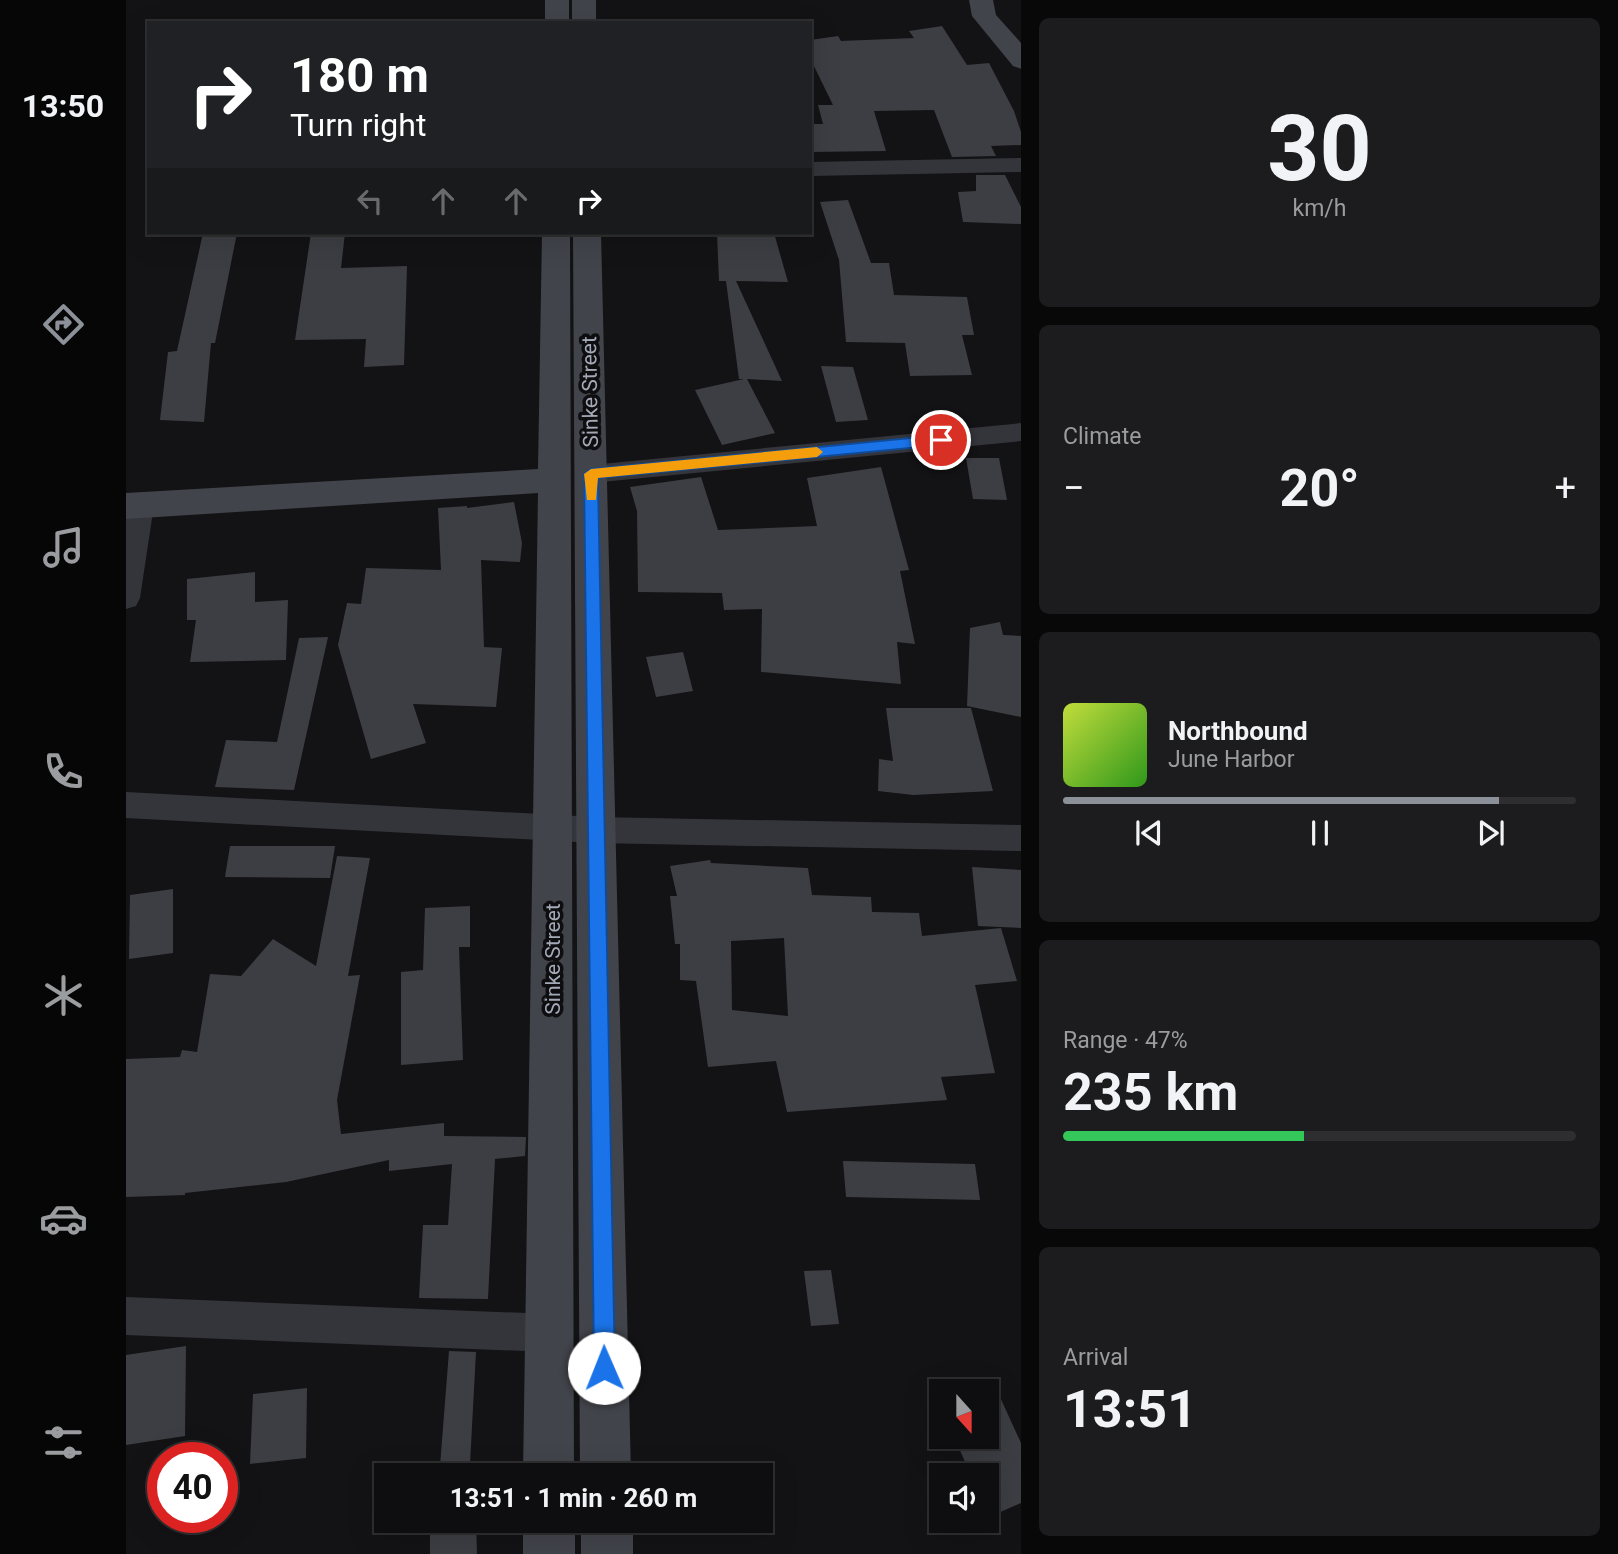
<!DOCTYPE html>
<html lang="en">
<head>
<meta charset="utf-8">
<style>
  body { margin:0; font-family:Roboto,sans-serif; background:#1c1c1e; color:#f1f3f6; height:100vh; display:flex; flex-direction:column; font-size:26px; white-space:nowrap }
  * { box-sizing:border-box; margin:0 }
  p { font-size:23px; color:#9b9c9f }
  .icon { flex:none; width:38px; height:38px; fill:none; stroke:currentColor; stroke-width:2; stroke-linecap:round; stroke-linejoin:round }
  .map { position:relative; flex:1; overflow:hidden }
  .side { display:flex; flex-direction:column; gap:18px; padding:18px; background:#080809; width:597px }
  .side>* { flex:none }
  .banner { position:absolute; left:21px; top:21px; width:665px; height:214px; border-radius:0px; box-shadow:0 7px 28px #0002,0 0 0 2px #2e2e30; background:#202124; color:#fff; overflow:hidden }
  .needle { width:46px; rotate:159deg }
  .fabs { position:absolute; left:803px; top:1379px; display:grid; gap:14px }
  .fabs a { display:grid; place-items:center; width:70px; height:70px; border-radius:0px; background:#0e0e10; box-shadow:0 7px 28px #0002,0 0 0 2px #2e2e30; font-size:35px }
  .speed { position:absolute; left:21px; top:1442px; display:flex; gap:14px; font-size:35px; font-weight:700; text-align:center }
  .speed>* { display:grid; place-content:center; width:91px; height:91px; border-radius:50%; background:#0e0e10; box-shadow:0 7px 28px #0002,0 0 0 2px #2e2e30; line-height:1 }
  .speed .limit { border:10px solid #d22; background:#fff; color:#111 }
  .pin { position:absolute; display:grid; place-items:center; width:60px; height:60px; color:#fff; margin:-30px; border:4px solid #fff; border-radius:50%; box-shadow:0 2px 7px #0007 }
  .me { position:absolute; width:77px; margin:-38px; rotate:359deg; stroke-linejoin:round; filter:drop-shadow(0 0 5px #0008) }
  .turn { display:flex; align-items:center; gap:24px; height:147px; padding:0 28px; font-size:32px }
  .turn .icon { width:91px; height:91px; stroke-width:2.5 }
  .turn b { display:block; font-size:49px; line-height:60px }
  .lanes { display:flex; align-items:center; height:66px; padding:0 28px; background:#0003; justify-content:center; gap:35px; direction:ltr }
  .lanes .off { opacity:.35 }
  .big { font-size:52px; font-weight:700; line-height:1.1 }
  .side .tile { flex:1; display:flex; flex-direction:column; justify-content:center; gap:10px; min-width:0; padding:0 24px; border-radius:10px; background:#1c1c1e }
  .side .dial { align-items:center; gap:0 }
  .dial b { font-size:91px; line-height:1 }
  .song { display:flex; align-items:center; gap:21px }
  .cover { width:84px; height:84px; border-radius:10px; background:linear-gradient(135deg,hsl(70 70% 55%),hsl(110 70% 35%)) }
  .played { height:7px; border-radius:4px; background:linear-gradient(90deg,#8c9099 85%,#2e2e30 85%) }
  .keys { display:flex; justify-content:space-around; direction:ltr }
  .heat { display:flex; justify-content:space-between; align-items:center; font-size:38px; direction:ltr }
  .charge { height:10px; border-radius:5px; background:linear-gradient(90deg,#34c759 47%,#2e2e30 0) }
  .trip { position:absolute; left:248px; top:1463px; width:399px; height:70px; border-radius:0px; background:#0e0e10; box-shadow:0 7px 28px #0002,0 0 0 2px #2e2e30; font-weight:700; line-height:70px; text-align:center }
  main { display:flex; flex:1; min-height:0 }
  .menu { display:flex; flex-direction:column; width:126px; justify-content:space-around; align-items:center; background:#060606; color:#9b9c9f }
  .menu .icon { width:49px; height:49px }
  .menu .selected { color:#8c9099 }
  .menu b { font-size:32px; color:#f1f3f6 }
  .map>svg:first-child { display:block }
  .building { fill:#3d3e43; fill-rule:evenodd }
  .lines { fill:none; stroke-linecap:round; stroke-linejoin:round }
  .street { fill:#34353b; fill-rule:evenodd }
  .secondary { fill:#42444b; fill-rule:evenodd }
  .route { fill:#1a73e8; stroke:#114b97; stroke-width:2 }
  .slow { fill:#f59e0b }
  .labels { text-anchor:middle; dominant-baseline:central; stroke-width:7; stroke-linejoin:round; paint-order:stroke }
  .street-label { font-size:21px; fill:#a4a9b7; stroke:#0e0e10 }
</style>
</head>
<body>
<main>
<nav class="menu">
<b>13:50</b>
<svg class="icon selected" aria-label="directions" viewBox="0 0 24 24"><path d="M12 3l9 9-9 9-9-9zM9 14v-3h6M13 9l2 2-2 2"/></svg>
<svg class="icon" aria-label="music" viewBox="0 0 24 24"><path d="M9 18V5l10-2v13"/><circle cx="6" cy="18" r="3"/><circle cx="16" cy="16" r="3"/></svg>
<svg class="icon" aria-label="phone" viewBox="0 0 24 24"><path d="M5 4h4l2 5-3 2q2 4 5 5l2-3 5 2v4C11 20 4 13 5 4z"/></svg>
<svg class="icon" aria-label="climate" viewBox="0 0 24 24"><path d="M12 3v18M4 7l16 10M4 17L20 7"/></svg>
<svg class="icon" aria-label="car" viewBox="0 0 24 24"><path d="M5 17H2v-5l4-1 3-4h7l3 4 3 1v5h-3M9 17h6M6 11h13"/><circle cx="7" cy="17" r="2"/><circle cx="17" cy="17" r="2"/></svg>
<svg class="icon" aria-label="filters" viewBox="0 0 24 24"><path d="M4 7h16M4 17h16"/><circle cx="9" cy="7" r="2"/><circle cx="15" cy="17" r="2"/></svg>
</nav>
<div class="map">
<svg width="896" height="1554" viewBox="0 0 896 1554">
  <rect width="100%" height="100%" fill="#131315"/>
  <g class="building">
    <path d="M816,26l25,39 22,-2 25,48 7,21v13l-30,1 5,10 -44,1 -18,-47 -60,1 12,40 -76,1v-28h13l-5,-19h15l-23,-47v-18l28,-4 3,5 73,-3 -5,-7z"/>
    <path d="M850,175h29l16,32v17l-58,-2 -5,-30 18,-1z"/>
    <path d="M722,200l23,63h18l5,32 73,2 7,38h-12l10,40 -62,1 -5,-33 -59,-1 -7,-82 -19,-58z"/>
    <path d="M77,233h34l-22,110h-4l-7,79 -44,-2 8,-68 9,-1z"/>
    <path d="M185,233h34l-4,35 66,-2 -3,99 -40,2 2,-28 -71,1z"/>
    <path d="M591,233h57l14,49 -52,-1 46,100 -35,-2 28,54 -53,12 -27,-55 49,-11h-5l-13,-98h-7z"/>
    <path d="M695,366l32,1 15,53 -32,2z"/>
    <path d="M840,458h33l8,42 -34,-1z"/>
    <path d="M755,467l28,103 -9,1 15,73 -18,-2 4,42 -140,-12 1,-63 -38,1 -2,-17 -84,-1 -1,-81 -7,-24 71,-10 17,53 99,-4 -10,-48z"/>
    <path d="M388,502l8,41 -2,19 -39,-2 3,87 18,1 -6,59 -83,-3 13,39 -55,16 -33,-114 9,-42 14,1 5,-36 75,2 -3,-62 29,-2v2z"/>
    <path d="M129,572v30l33,-2 -2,60 -96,2 6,-42h-9v-41z"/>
    <path d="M874,622l3,13 18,1v81l-54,-11 3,-78z"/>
    <path d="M202,637l-34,153 -79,-3 11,-47 51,2 22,-104z"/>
    <path d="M557,652l10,39 -37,6 -10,-40z"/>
    <path d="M760,708h85l22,83 -80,4 -35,-4 1,-32 14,2z"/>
    <path d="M104,846h105l-5,32 -105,-1z"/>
    <path d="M211,856l33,2 -22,118 12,-1 -23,125 4,34 103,-11v13l82,1 -1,19 -30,3 -7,140 -69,-1 4,-73h25l4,-61 -63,7v-11l-103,22 -101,11v2l-59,2v-138l54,-2 2,-7 15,2 13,-78 31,2 32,-37 43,27z"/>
    <path d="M584,860l1,3 97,5 4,27 59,2 1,15 47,1 3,23 79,-8 16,53 -42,4 20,88 -54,4 6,23 -160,12 -11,-51 -68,6 -12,-86 -16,-1v-36h-5l-5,-48h7l-7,-30zM658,938l4,78 -56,-6 -1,-69z"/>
    <path d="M846,867l49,3v58l-43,-2z"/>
    <path d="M47,889v64l-44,6 1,-64z"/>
    <path d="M344,906v41h-11l4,113 -62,5v-93l22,-2 2,-62z"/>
    <path d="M717,1161l132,3 5,36 -134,-3z"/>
    <path d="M705,1270l8,54 -28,2 -7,-55z"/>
    <path d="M60,1346l-1,90 -59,9v-90z"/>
    <path d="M323,1351l27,1 -6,112h4l1,11h-46v-9h11z"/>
    <path d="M868,1384l27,59v60l-32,14 -2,-42h-16l-17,-38h33v-46h-11z"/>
    <path d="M181,1388l-1,70 -56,6 3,-70z"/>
    <path d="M304,1521h46l1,33h-47z"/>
  </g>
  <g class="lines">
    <g class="street">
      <path d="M896,158v14l-212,4v-14z"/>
      <path d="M896,423v18l-431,42 -9,-2 -4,-7 4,-7 9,-2z"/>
      <path d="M15,495l9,3 4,7 -14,93 -4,8 -10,3v-92l6,-19z"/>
      <path d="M0,792l470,25 426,8v26l-426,-8 -470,-25z"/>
      <path d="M0,1297l424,17 13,6 6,13 -6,13 -13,6 -424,-17z"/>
    </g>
    <g class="secondary">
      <rect x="419" y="0" width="24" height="23"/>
      <rect x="446" y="0" width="24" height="23"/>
      <path d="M843,0h24l3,15 26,29v25l-9,-3 -41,-50z"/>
      <path d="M416,233h28l4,1242h-51l15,-982 -412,26v-26l412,-24z"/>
      <path d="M447,233h28l30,1242h-51z"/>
      <rect x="397" y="1521" width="52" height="33"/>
      <rect x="455" y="1521" width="52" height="33"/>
    </g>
  </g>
  <path class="route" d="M815,435l6,5 -6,5 -343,33 17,890 -3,7 -8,3 -7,-3 -3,-7 -10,-894 7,-5z"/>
  <path class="slow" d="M691,447l6,5 -6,5 -219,21 -2,22h-9l-3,-26 7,-5z"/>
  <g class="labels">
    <g class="street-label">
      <text transform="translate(464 392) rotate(-91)">Sinke Street</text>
      <text transform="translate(427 959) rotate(-90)">Sinke Street</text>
    </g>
  </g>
</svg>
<div class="fabs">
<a><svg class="needle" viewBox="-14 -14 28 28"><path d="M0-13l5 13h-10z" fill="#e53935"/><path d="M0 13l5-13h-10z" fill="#9b9c9f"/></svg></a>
<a><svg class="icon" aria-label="sound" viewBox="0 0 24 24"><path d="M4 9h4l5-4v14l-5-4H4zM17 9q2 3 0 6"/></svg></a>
</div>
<div class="speed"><div class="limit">40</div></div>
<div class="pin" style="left:815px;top:440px;background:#d93025"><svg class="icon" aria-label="arrive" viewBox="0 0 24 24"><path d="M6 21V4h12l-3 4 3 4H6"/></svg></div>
<svg class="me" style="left:478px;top:1368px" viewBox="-20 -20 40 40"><circle r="19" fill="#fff"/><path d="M0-13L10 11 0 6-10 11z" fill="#1a73e8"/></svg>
<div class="trip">13:51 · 1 min · 260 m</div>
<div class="banner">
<div class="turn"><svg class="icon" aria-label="right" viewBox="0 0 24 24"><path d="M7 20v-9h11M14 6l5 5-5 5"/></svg><div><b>180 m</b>Turn right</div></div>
<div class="lanes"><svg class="icon off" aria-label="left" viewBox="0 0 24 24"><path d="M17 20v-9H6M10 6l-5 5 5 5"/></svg><svg class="icon off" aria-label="ahead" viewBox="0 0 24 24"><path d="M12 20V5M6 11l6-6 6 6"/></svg><svg class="icon off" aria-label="ahead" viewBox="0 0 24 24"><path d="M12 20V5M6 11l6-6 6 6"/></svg><svg class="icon" aria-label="right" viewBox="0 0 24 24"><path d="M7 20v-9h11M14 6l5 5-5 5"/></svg></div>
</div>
</div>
<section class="side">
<div class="tile dial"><b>30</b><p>km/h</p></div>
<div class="tile"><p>Climate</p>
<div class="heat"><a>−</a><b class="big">20°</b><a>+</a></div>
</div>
<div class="tile">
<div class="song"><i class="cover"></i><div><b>Northbound</b><p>June Harbor</p></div></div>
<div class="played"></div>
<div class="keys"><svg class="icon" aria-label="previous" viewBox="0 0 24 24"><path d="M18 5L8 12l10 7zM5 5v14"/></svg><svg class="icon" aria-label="pause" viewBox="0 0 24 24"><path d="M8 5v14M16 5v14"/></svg><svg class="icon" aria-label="next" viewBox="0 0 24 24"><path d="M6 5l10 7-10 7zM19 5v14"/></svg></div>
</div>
<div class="tile"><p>Range · 47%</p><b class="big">235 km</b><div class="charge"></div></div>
<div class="tile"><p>Arrival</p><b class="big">13:51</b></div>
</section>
</main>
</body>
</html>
